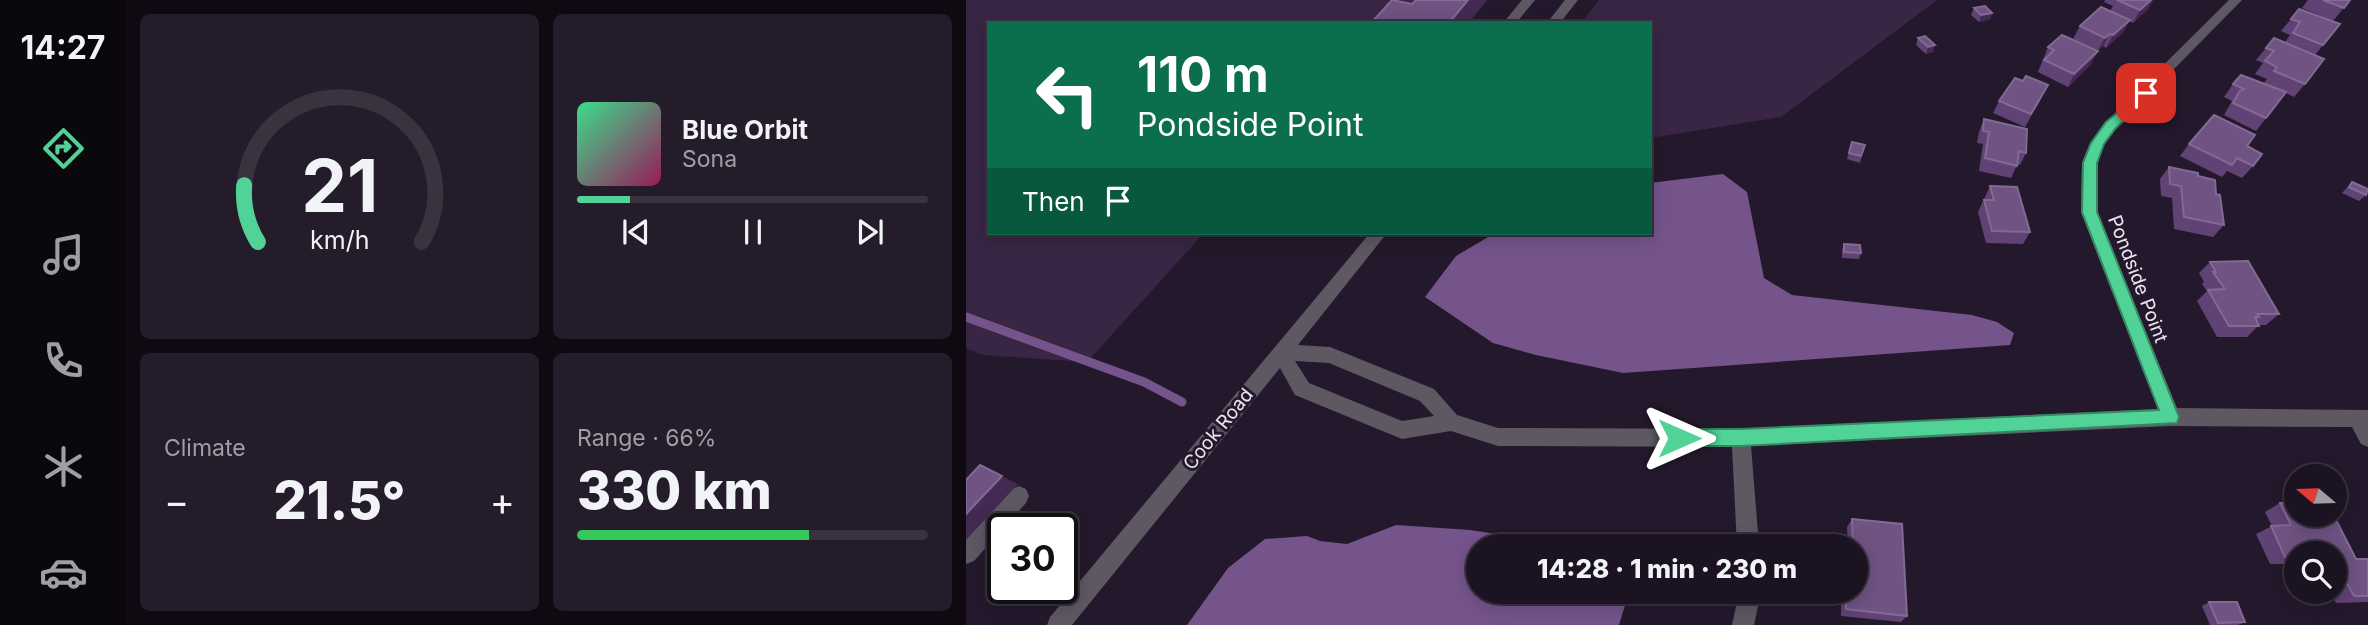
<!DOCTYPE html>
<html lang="en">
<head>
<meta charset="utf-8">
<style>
  body { margin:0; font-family:Inter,sans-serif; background:#241c2a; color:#f1f3f6; height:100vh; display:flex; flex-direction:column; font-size:26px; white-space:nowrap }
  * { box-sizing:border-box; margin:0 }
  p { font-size:23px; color:#a09ea5 }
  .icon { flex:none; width:38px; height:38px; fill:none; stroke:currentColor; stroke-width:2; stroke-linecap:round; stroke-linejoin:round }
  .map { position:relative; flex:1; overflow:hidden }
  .side { display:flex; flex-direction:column; gap:14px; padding:14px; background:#0f0a12; width:840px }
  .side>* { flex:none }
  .hud { position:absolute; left:21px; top:21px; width:665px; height:214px; border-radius:0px; box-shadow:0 4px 18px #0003,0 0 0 2px #39323f; background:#0b6e4f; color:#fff; overflow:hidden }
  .needle { width:46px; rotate:289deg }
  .buttons { position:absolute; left:1318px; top:464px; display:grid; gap:14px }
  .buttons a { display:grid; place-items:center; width:63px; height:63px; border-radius:50%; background:#1b1321; box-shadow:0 4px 18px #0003,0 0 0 2px #39323f; font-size:35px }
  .speed { position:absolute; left:21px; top:513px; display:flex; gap:14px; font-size:35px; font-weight:700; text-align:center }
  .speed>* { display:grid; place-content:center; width:91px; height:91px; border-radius:50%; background:#1b1321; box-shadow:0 4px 18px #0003,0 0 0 2px #39323f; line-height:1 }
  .speed .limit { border:4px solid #111; border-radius:10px; background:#fff; color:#111 }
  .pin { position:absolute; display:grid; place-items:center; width:60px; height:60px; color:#fff; margin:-30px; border-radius:14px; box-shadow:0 4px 10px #0006 }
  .me { position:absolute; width:77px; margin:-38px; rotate:90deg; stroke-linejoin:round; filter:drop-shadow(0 0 5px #0008) }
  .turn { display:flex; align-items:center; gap:24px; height:147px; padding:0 35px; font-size:32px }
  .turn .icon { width:91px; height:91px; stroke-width:2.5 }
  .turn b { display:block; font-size:49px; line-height:60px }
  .then { display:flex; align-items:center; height:66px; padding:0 35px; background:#0003; gap:14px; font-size:26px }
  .big { font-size:52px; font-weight:800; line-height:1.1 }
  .side .tile { flex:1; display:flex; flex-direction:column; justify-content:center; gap:10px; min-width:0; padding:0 24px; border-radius:10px; background:#241c2a }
  .side .dial { align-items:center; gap:0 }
  .dial svg { height:182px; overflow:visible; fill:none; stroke:#39323f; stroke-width:7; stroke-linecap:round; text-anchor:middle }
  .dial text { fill:#f1f3f6; stroke:none }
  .song { display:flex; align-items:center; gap:21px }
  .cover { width:84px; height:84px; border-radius:10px; background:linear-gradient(135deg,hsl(150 70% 55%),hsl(330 70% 35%)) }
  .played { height:7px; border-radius:4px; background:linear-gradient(90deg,#51d398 15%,#39323f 15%) }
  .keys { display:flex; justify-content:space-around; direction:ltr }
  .heat { display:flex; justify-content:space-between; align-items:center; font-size:38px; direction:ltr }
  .charge { height:10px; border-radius:5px; background:linear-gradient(90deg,#34c759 66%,#39323f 0) }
  .side .tiles { flex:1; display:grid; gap:14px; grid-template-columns:repeat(2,1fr) }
  .trip { position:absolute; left:500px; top:534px; width:402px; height:70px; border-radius:35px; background:#1b1321; box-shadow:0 4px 18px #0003,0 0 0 2px #39323f; font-weight:800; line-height:70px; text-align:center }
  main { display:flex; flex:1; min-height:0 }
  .tab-bar { display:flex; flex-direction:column; width:126px; justify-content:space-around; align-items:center; background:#0b080d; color:#a09ea5 }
  .tab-bar .icon { width:49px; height:49px }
  .tab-bar .on { color:#51d398 }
  .tab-bar b { font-size:32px; color:#f1f3f6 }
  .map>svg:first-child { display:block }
  .green { fill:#382644 }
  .water { fill:#75548c }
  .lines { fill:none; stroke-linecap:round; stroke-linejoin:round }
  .stream { stroke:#75548c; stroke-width:9 }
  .minor { fill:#5d5862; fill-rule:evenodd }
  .wall { fill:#604274 }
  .shaded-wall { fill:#422a52 }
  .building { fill:#6f5382; stroke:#826a93; stroke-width:2 }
  .route { fill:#51d398; stroke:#358963; stroke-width:2 }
  .labels { text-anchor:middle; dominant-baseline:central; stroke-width:6; stroke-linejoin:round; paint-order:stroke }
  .street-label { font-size:19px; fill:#eae3f0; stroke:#24192c }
</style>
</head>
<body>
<main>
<nav class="tab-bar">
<b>14:27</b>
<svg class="icon on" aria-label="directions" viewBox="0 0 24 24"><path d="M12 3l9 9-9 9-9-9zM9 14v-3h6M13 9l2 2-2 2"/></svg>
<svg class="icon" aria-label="music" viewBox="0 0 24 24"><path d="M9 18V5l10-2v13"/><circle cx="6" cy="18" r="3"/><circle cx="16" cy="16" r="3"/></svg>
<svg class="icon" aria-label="phone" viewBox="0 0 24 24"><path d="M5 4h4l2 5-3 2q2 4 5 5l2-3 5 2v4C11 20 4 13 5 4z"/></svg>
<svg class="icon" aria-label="climate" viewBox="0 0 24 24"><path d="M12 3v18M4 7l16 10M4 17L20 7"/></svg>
<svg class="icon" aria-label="car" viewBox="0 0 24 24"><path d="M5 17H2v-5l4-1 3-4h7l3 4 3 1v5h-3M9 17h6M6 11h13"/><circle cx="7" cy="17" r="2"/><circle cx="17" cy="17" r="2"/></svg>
</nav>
<section class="side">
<div class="tiles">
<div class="tile dial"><svg viewBox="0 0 100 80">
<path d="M14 69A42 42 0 1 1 86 69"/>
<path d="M14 69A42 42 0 0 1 8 44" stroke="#51d398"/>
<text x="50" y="56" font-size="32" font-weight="700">21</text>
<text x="50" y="72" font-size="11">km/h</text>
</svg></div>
<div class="tile">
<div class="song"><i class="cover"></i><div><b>Blue Orbit</b><p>Sona</p></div></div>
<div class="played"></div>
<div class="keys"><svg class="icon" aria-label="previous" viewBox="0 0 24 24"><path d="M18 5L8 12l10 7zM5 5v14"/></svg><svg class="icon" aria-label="pause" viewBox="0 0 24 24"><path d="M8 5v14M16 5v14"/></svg><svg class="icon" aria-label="next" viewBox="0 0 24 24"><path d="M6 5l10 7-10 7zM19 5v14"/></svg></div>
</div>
<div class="tile"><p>Climate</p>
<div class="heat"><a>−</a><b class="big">21.5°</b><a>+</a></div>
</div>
<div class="tile"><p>Range · 66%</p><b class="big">330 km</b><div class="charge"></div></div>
</div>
</section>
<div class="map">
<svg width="1402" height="625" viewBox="0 0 1402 625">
  <rect width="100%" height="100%" fill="#24192c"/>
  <g class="green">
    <path d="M0,0h449l-20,23h-406v210h215l-117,129 -104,-7 -17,-7z"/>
    <path d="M633,0h338l-156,117 -131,21v-115h-69z"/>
  </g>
  <g class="water">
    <path d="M757,174l24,18 17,86 28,17 180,20 25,7 17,11 -4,12 -387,28 -87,-18 -43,-12 -68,-46 31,-41 39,-23h155v-50z"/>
    <path d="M430,525l74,5 72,11 56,5h-119v46h150l-10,33h-432l41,-57 37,-29 42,-3 13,5 27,3z"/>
  </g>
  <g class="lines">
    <path class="stream" d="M0,317l178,65 38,20"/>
    <g class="minor">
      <path d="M556,0h13l-19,23h-13z"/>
      <path d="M599,0h13l-18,23h-13z"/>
      <path d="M1263,0h13l-127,129 -11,15 -6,19 -1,49 80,196 191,2v37l-7,-3 -9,-17 -181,-1 -420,20 8,100h-22l-5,-99 -234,-1 -47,-15 -49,8 -107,-44 -15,-27 -208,257h-25l3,-8 320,-384h17l-89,112 32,2 104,42 23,26 41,13 243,1 417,-20 -77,-197 1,-49 8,-20 15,-20zM329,361l34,2 91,38 14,15 -32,5 -93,-38z"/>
      <path d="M53,486l7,3 3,7 -3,7 -52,58 -8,3v-27l46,-48z"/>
      <path d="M773,592h22l-7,33h-22z"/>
    </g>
  </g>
  <g class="wall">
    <path d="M1139,0h48l-5,9 -15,14 -4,-2 -6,11 -17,16 -3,-2 -5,4 -25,-11 7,-13 30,-15 3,-5 -9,-4z"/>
    <path d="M1342,0h42l-17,21 -31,-13z"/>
    <path d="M1008,8l18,5 -2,6 -11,3 -8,-7z"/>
    <path d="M1325,19l49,5 -25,31 -10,29 -11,13 -8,-4 -30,38 -32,-16 8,-14 -8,-4 9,-13 31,-1 3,-4 -12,-5 8,-11 -7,-3 10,-12 19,-6 5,-7 -9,-4z"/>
    <path d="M952,38l17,7 -2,7 -7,2 -10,-9z"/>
    <path d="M1082,47l43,17 -23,23 -30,-15z"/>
    <path d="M1076,97l-17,30 -32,-14 6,-12z"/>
    <path d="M1018,119l42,34 -6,12h-3l-6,13 -32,-7 4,-27 -6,-1 2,-11z"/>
    <path d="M886,142l13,3 -5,18 -13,-4z"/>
    <path d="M1223,144l58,2 6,20 -11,12 -15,-7 -5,6 -42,-21z"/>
    <path d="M1203,167l29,9 18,18 8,31 -11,12 -39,-8 -2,-31 -11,-2 -1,-17z"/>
    <path d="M1386,182l14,13 -7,6 -17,-8z"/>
    <path d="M1024,186l40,46 -7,12 -37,-1 -8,-31z"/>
    <path d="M878,244l17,9 -2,6 -17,-1v-8z"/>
    <path d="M1244,262l69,52 -13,11h-7l-12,12h-30l-20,-36 10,-10 -5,-7 2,-2 -5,-9z"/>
    <path d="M1314,503l76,56h12v43l-32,1 -6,-11h4v-39h-38v18h-3l-3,-7h-20l-14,-30 16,-8 -7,-14z"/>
    <path d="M886,519l55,97 -6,6 -60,-6v-24h16v-46h-9l-1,-19z"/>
    <path d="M1243,602l36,20 -7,3h-28l-8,-19z"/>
  </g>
  <g class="shaded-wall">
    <path d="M502,0h19l-18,23h-20z"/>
    <path d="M1185,0h2l-5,9 -15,14 7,-13z"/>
    <path d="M1026,13l-2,6 -11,3 2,-7z"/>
    <path d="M1164,20l-7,12 -17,16 7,-13z"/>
    <path d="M1144,34l-7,12 -5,4 7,-12z"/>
    <path d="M969,45l-2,7 -7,2 2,-7z"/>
    <path d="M1132,51l-7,13 -23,23 6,-13z"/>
    <path d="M36,476l16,8 -52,56v-26z"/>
  </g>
  <g class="building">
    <path d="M426,0l20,4 4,-4h52l-19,23h-78z"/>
    <path d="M1151,0h34l-11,10z"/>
    <path d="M1357,0h27l-6,8z"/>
    <path d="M1019,6l7,7 -11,2 -7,-7z"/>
    <path d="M1135,7l29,13 -17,15 -3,-1 -5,4 -25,-12z"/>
    <path d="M1333,9l41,15 -17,21 -30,-12 7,-11 -9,-3z"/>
    <path d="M1096,35l36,16 -24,23 -30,-14 10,-10 -6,-3z"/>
    <path d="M959,36l10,9 -7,2 -10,-9z"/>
    <path d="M1308,38l50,21 -19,25 -31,-13 3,-4 -12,-6 9,-10 -8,-3z"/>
    <path d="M1275,75l45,17 -20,26 -33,-15 6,-11 5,-3 -11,-5z"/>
    <path d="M1060,76l22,9 -17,29 -32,-13 16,-23 8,3z"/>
    <path d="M1248,115l41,20 -8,11 15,8 -9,12 -16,-8 -5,7 -43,-21z"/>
    <path d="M1018,119l43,10 -1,24 -7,-2 -2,15 -32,-8 4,-26 -6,-1z"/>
    <path d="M886,142l13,3 -4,11 -12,-3z"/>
    <path d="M1203,167l29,6v3l17,4 1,14 4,1 4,30 -40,-8 -3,-31 -11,-2z"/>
    <path d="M1386,182l16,7 -2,6 -17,-8z"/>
    <path d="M1024,186l27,1 13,45 -38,-1 -8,-31h10z"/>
    <path d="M878,244l16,1 1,8 -17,-1z"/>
    <path d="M1282,261l31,53h-22l2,3h-4l4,9h-30l-21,-36 17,-1 -12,-17h3l-6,-10z"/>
    <path d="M14,465l22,11 -36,38v-34z"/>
    <path d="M1314,503h16v11h37l23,45h12v37h-14l-6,-11h-14v-32h-38v4h-11l-14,-31 20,-1z"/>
    <path d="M886,519l50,5 5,92 -61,-7v-17h11v-46h-4z"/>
    <path d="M1243,602h28l8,20 -27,1z"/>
  </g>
  <path class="route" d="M1180,89l4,1v6l-35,33 -11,15 -7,19v49l82,205 -2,6 -436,23h-62l-6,-3 -3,-5 3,-6 6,-3h62l418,-19 -77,-198 1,-49 8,-20 15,-21z"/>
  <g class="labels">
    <g class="street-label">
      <text transform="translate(1172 279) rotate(69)">Pondside Point</text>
      <text transform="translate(252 429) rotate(-51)">Cook Road</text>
    </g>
  </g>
</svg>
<div class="buttons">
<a><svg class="needle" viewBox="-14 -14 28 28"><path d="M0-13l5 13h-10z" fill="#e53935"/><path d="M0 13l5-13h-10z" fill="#a09ea5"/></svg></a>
<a><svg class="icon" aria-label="search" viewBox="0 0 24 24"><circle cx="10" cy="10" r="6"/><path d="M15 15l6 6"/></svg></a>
</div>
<div class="speed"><div class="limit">30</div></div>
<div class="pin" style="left:1180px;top:93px;background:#d93025"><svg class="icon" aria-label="arrive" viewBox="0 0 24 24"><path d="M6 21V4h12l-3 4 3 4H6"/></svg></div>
<svg class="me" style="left:713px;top:438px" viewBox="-20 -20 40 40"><path d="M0-17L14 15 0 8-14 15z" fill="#51d398" stroke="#fff" stroke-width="4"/></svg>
<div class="trip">14:28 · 1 min · 230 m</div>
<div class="hud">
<div class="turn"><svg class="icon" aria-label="left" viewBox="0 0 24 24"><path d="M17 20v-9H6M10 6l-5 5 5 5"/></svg><div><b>110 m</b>Pondside Point</div></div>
<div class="then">Then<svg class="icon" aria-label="arrive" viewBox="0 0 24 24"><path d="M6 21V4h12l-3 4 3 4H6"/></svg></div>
</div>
</div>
</main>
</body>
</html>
